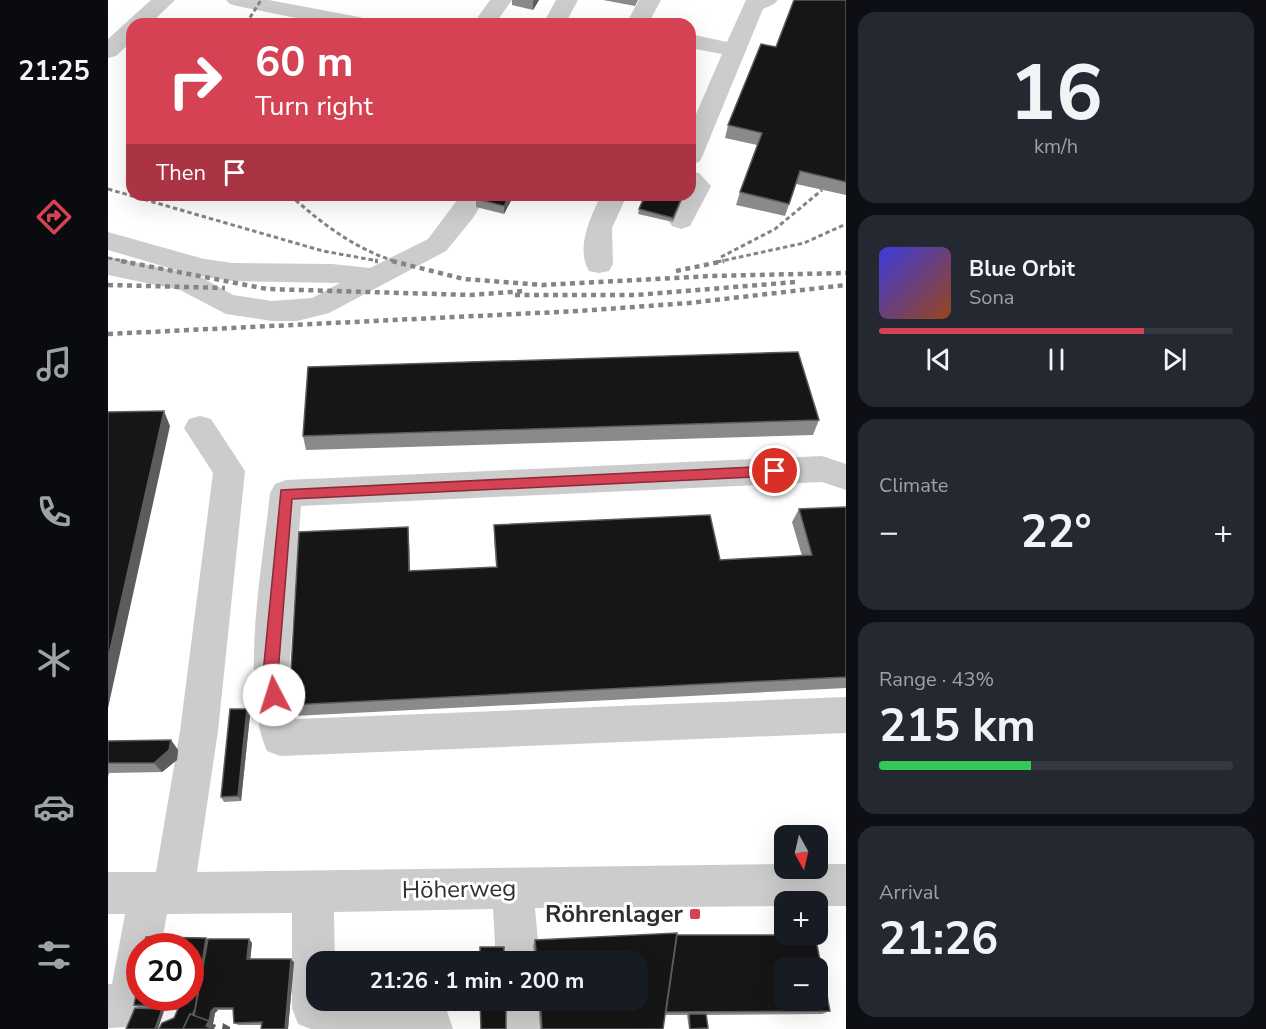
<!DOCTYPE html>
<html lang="en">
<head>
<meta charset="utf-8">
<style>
  body { margin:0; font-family:"Nunito Sans",sans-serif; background:#242831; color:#f1f3f6; height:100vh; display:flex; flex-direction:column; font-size:22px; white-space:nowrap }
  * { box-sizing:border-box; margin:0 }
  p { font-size:20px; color:#9ea1a6 }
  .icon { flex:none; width:33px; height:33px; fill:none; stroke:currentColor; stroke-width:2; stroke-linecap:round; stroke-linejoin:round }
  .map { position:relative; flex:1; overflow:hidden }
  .side { display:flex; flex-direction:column; gap:12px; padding:12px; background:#0d0f14; width:420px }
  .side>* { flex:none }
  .hud { position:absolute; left:18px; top:18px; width:570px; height:183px; border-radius:18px; box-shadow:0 6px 24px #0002; background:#d54254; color:#fff; overflow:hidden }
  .needle { width:39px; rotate:172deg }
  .buttons { position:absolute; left:666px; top:825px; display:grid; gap:12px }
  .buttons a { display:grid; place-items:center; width:54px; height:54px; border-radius:12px; background:#171b24; box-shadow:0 6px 24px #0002; font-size:30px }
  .speed { position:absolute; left:18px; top:933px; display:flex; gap:12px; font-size:30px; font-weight:700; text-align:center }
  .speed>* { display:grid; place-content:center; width:78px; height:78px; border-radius:50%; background:#171b24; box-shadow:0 6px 24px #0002; line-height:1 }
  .speed .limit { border:9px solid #d22; background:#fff; color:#111 }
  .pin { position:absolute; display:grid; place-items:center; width:51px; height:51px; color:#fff; margin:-26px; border:3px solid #fff; border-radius:50%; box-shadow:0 2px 6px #0007 }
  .me { position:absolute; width:66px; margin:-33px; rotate:355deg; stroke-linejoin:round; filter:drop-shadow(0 0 4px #0008) }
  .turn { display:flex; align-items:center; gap:21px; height:126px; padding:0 30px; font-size:27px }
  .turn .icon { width:78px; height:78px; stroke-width:2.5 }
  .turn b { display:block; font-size:42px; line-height:51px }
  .then { display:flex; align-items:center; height:57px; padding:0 30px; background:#0003; gap:12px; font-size:22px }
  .big { font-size:45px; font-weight:700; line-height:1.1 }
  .side .widget { flex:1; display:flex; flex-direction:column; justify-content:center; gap:9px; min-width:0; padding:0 21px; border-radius:18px; background:#242831 }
  .side .dial { align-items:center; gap:0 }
  .dial b { font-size:78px; line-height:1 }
  .song { display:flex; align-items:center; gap:18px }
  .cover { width:72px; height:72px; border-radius:9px; background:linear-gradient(135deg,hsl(240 70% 55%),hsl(20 70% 35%)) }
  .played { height:6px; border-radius:3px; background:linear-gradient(90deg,#d54254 75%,#363941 75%) }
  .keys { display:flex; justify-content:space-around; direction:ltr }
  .heat { display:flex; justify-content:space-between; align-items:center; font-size:33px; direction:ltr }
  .charge { height:9px; border-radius:4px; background:linear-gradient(90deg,#34c759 43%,#363941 0) }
  .trip { position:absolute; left:198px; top:951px; width:342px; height:60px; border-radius:18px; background:#171b24; box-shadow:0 6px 24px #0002; font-weight:700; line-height:60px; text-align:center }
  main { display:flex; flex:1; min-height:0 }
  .tab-bar { display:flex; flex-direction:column; width:108px; justify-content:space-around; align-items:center; background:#090b0e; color:#9ea1a6 }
  .tab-bar .icon { width:42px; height:42px }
  .tab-bar .selected { color:#d54254 }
  .tab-bar b { font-size:27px; color:#f1f3f6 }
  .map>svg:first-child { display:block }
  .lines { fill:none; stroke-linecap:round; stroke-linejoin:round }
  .minor { fill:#ccc; fill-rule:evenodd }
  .rail-far1 { stroke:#848484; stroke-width:3; stroke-dasharray:4.5 3; stroke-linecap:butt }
  .rail { stroke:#848484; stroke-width:4.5; stroke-dasharray:5 4.5; stroke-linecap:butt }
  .wall { fill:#8a8a8a }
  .shaded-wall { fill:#5c5c5c }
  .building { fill:#161616; stroke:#5c5c5c; stroke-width:1.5; fill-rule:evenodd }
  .route { fill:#d54254; stroke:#8a2b37; stroke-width:1.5 }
  .poi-dot { fill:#d54254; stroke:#fff; stroke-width:2 }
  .labels { text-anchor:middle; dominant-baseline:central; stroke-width:6; stroke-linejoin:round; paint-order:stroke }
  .near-street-label { font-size:24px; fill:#2f2f2f; stroke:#fff }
  .near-poi-label { font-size:24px; font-weight:bold; fill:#2f2f2f; stroke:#fff; text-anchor:end }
</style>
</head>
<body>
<main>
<nav class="tab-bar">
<b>21:25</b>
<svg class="icon selected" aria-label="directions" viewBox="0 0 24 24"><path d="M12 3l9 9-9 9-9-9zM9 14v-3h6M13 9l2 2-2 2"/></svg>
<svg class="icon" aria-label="music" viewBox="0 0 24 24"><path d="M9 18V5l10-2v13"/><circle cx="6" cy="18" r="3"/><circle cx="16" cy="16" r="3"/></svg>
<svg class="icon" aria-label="phone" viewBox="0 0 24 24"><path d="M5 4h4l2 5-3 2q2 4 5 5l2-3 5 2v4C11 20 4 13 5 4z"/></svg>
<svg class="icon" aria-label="climate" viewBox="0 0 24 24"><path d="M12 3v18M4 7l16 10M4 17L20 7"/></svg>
<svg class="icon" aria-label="car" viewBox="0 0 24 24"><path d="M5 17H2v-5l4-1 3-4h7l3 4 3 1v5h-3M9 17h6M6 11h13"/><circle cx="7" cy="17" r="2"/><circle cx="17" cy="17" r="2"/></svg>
<svg class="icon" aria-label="filters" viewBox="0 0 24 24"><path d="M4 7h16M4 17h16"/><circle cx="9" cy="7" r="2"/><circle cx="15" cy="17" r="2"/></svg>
</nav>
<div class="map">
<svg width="738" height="1029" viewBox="0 0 738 1029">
  <rect width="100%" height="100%" fill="#fff"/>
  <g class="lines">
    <g class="minor">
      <path d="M43,0h24l-25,24h-18v17l-16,15 -8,2v-19z"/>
      <path d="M118,0h43l90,17 8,2 3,5h-44l-89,-18 -7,-2z"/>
      <path d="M382,0h22l-17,24h-22z"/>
      <path d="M448,0h22l-13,24h-22z"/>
      <path d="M531,0h22l-13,24h-22z"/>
      <path d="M638,0h32l-4,4 -11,5 -61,148 -3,5 -9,3v-37l32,-74 -32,-6v-14l37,8z"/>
      <path d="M582,171l9,2 12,13 -21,40 -9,3 -9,-3 -4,-6 13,-25h9z"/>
      <path d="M353,195h26l-14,23 -27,33 -117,62 -32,8h-25l-46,-7 -46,-24 -72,-15v-18l75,15 -75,-22v-18l96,27 29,4 99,1 38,4 58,-29zM91,276l34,5 107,2 -28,15 -40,3 -39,-6z"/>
      <path d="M493,195h26l-15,33 1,36 -4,7 -10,2 -10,-2c-14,-24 2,-54 12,-76z"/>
      <path d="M92,416l11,3 34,52 -27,260 -21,141 587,-8v4h34v-4h28v42h-28v-4h-34v4l-249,2 5,54h-44l-3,-53 -159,3 1,50h-19v38c44,0 90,-6 131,11l6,18h-142l-13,-5 -6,-16v-95l-125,1 -6,32h-21v52h13l-7,23 -16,6 -22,1v-44h4l13,-70h-17v-42h48l24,-141 33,-258 -29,-45 5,-9z"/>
      <path d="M714,456l24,8v26l-24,-8 -521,24 -12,168 7,45 550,-22v36l-566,23 -13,-5c-28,-63 -4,-188 3,-258l5,-9 11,-4z"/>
      <path d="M391,1000h44l2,29h-44z"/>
    </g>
    <g class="rail-far1">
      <path d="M138,24l15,-24"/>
      <path d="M0,189l215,62 55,10"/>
      <path d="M182,195c32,29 65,54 107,67"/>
      <path d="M613,257l54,-28 47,-39"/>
      <path d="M0,258l21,4"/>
      <path d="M609,262l87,-19 42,-19"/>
    </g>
    <g class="rail">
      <path d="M13,261l146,28 203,6 55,-4"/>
      <path d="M267,261h3"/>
      <path d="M284,261l72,18 79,6 167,-9 136,-3"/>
      <path d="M568,271l48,-10"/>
      <path d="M0,285l117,3"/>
      <path d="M407,295h121l160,-13"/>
      <path d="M0,334l470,-23 111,-8 157,-18"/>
    </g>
  </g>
  <g class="wall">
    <path d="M404,0h27l-6,10 -21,-5z"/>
    <path d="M495,0h35l-3,6z"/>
    <path d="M738,0v195l-50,-11 -11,32 -49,-11 4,-13 17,-47 -32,-7 3,-13 48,-78z"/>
    <path d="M406,195l-10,19 -28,-7v-8z"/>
    <path d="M576,195l-11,27 -35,-8 1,-5z"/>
    <path d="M711,420l-6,15 -507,15 -3,-14z"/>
    <path d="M738,507v181l-552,28 -5,-11 119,-178 1,13 1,31 86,-4 -2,-29v-13l226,35 82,-4 -10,-34 7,-13z"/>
    <path d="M139,709l3,6 -9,86 -17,1 -3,-5z"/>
    <path d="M63,740l7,10 -1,10 -15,12 -53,1 -1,4v-36z"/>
    <path d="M671,931l51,80 -8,3 -116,1 2,13 -1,1h-18l-2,-14h-22l-2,14h-123l-2,-29h100v-38h-103l-2,-16 2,-6 142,-5h98z"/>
    <path d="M100,939h41l3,4 -2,16 44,3 -6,67h-27v-4h-23l-4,-2 -1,-13h-15l-3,3 -2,11 3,1 -2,4 -40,-11 3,-8h-15l2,1 -24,-3 -6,-3z"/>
  </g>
  <g class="shaded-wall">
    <path d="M426,0h5l-6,10v-9z"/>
    <path d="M402,195h4l-10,19v-8z"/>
    <path d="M56,411l6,15 -62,282v-49z"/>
    <path d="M300,527l1,13 1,44 -1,-13z"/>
    <path d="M139,709l3,6 -9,86 -3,-5z"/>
    <path d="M63,740l7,10 -1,10 -15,12 -8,-9z"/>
    <path d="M98,938l5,4 -18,87h-8z"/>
    <path d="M141,939l3,4 -2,20 -3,-4z"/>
    <path d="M183,959l3,3 -6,67h-3z"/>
    <path d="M106,1008l4,2 -3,3 -2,11 3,1 -2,4 -8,-3 5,-15z"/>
    <path d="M54,1009l2,2 -6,18h-3z"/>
    <path d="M115,1023l7,4v2h-8z"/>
  </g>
  <g class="building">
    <path d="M686,0h52v182l-46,-11 -11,33 -49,-12 22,-59 -34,-8 33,-81 15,3z"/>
    <path d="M370,195h32l-6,11 -28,-7z"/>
    <path d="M537,195h38l-10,23 -34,-9z"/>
    <path d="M690,352l21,68 -516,16 5,-69z"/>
    <path d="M56,411l-56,248v-247z"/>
    <path d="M738,507v170l-557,28 10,-173 109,-5 1,44 88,-4 -3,-42 216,-10 10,45 92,-5 -13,-46z"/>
    <path d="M122,709h17l-9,87 -17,1z"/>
    <path d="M63,740l-2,10 -15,13h-46v-22z"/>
    <path d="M671,931h5v3l31,1 15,76 -164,1 11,-77h102zM676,968h34v32h-34z"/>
    <path d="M569,933l-14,96h-121l-2,-29h98v-38h-101l-2,-22z"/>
    <path d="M38,937l60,1 -11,71 -3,6 -2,-1 -7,15h-24l3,-6 12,-5 5,-11 -45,-2 6,-33v26h50v-52h-46z"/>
    <path d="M100,939h41l-2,20h44l-6,70h-24l1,-7 -28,1 -1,-15h-19l-3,3 -2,11 -15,-6z"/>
    <rect x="372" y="947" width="24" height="15"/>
    <path d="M372,1000h26v29h-25z"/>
    <path d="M27,1008l27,1 -7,20h-29z"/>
    <path d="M82,1014l19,7 -3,5 7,3h-30z"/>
    <path d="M581,1014h17l2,14 -18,1z"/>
  </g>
  <path class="route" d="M667,466l7,5 -7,5 -483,23 -14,175 4,21 -3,5 -5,2 -5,-2 -6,-26 18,-184z"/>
  <rect class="poi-dot" x="581" y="908" width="12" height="12" rx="3"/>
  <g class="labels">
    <g class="near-street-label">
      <text transform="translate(351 889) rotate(-1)">Höherweg</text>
    </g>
    <g class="near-poi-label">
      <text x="575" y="914">Röhrenlager</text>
    </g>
  </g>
</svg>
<div class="buttons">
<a><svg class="needle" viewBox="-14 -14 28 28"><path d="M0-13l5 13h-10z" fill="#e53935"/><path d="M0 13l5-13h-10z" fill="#9ea1a6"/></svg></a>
<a>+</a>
<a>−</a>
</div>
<div class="speed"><div class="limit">20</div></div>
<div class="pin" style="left:667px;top:471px;background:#d93025"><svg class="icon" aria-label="arrive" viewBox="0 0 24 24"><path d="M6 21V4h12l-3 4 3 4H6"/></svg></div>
<svg class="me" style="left:166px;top:695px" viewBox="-20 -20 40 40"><circle r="19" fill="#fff"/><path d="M0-13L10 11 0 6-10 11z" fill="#d54254"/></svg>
<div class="trip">21:26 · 1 min · 200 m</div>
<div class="hud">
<div class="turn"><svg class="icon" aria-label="right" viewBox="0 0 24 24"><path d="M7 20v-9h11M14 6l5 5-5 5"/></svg><div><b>60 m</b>Turn right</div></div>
<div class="then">Then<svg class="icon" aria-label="arrive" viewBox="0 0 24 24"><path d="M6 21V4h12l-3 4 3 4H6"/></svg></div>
</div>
</div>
<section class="side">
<div class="widget dial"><b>16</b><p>km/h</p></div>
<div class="widget">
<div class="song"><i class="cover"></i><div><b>Blue Orbit</b><p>Sona</p></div></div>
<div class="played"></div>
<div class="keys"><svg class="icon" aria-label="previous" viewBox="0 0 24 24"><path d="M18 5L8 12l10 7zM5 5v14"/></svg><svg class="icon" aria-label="pause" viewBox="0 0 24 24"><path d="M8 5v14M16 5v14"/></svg><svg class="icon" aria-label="next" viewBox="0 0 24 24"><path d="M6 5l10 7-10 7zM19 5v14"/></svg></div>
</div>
<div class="widget"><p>Climate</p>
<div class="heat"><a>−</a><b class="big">22°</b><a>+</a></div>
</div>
<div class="widget"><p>Range · 43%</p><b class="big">215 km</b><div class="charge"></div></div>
<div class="widget"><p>Arrival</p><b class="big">21:26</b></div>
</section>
</main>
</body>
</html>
